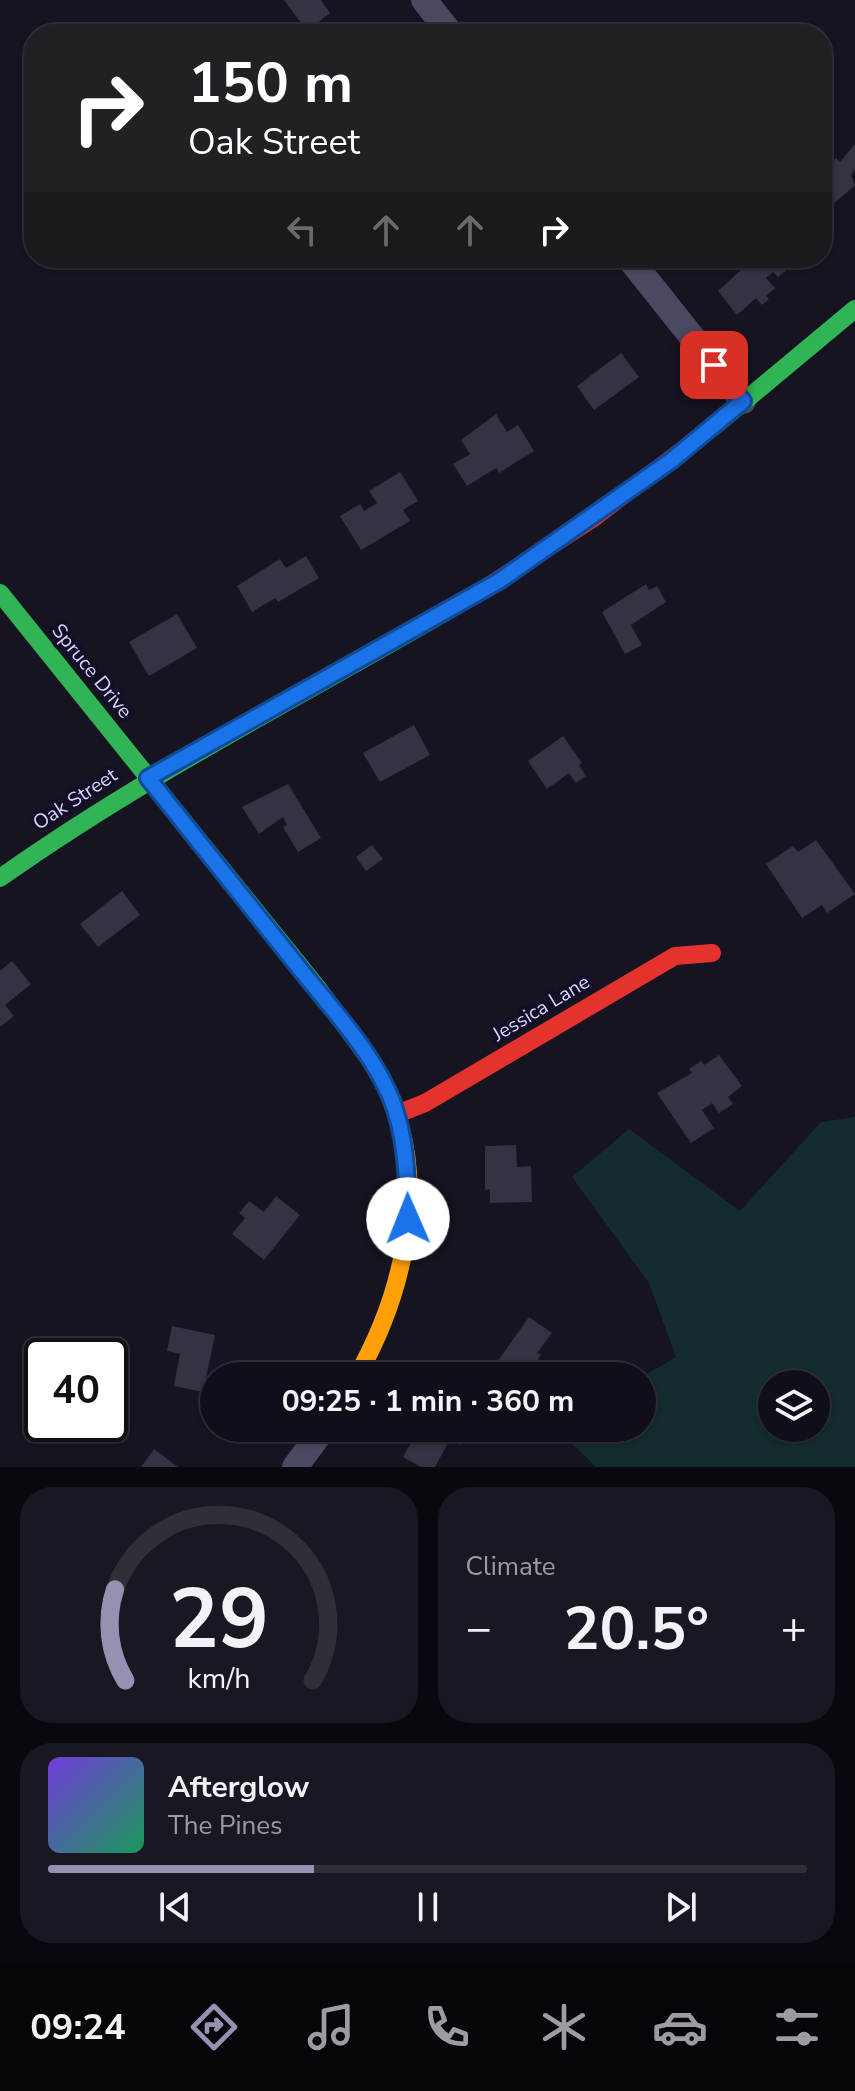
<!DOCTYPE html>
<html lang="en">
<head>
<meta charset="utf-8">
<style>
  body { margin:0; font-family:"Nunito Sans",sans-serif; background:#191822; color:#f1f3f6; height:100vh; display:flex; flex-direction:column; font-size:30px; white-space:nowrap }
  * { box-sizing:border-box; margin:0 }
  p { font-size:26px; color:#9c9ca2 }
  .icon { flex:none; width:44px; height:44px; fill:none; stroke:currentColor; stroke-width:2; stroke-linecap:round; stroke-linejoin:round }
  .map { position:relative; height:1467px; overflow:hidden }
  .details { display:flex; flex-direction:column; gap:20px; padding:20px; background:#09080e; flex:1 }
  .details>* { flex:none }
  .top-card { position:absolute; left:24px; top:24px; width:808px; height:244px; border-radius:32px; box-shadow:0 2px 6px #0004,0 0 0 2px #302f38; background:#202124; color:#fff; overflow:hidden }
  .fabs { position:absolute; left:758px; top:1370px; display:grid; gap:16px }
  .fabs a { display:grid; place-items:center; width:72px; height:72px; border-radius:50%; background:#100f19; box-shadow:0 2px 6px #0004,0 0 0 2px #302f38; font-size:40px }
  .speed { position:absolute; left:24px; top:1338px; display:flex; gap:16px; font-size:40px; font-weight:700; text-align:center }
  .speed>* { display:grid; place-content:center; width:104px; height:104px; border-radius:50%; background:#100f19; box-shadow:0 2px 6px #0004,0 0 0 2px #302f38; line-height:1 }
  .speed .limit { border:4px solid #111; border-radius:12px; background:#fff; color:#111 }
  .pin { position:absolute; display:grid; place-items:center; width:68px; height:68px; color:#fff; margin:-34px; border-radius:16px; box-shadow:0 4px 12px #0006 }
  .me { position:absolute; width:88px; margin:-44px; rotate:359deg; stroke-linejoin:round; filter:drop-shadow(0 0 6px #0008) }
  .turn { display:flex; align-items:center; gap:28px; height:168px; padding:0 32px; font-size:36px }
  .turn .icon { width:104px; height:104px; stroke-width:2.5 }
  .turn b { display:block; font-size:56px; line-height:68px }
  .lanes { display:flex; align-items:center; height:76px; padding:0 32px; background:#0003; justify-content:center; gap:40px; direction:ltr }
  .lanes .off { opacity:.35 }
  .big { font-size:60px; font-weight:700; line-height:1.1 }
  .details .tile { flex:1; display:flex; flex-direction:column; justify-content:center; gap:12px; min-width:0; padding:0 28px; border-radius:32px; background:#191822 }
  .details .dial { align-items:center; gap:0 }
  .dial svg { height:208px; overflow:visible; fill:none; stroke:#302f38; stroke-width:7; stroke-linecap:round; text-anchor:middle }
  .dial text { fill:#f1f3f6; stroke:none }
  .song { display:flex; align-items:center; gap:24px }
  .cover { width:96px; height:96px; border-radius:12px; background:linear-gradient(135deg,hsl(260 70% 55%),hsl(150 70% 35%)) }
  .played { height:8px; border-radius:4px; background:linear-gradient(90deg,#9591b1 35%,#302f38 35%) }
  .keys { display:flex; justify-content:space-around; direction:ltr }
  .heat { display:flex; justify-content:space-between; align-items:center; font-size:44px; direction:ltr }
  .details .tiles { flex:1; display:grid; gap:20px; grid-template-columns:1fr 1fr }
  .tile:last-child { grid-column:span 2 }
  .trip { position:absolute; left:200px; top:1362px; width:456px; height:80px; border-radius:40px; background:#100f19; box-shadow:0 2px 6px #0004,0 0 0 2px #302f38; font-weight:700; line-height:80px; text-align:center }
  .tabs { display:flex; height:128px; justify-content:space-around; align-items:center; background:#06060a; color:#9c9ca2 }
  .tabs .icon { width:56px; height:56px }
  .tabs .on { color:#9591b1 }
  .tabs b { font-size:36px; color:#f1f3f6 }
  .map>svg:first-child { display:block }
  .green { fill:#132c2d; fill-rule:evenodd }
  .building { fill:#343243 }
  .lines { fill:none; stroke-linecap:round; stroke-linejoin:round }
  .street { stroke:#4a4962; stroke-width:26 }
  .fast { stroke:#30b455; stroke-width:18 }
  .slow { stroke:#ff9f0a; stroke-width:18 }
  .jam { stroke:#e5322d; stroke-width:18 }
  .route-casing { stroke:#114b97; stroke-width:20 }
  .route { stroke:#1a73e8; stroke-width:14 }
  .labels { text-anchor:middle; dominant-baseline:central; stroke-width:8; stroke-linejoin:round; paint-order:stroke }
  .street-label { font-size:20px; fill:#d9d4ff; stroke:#130f26 }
</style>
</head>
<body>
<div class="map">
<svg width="855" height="1467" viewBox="0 0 855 1467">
  <rect width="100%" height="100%" fill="#161421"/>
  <path class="green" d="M855,1117v350h-259l-40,-39h86v-51l34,-20 -27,-74 -77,-106 57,-48 111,82 81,-89zM772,1384h44v44h-44z"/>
  <g class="building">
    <path d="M284,0h37l9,13 -23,18z"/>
    <path d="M855,144v26l-4,5 4,10 -27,24 -2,-3 -4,4v-39l14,-13 4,4z"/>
    <path d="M740,258h53l3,4 -18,15 -5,-5 -7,6 9,10 -9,8 3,3 -7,6 -6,-7 -19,17 -19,-24 23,-21 -6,-7z"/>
    <path d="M621,353l18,24 -45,33 -17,-24z"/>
    <path d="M496,414l11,18 11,-7 16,26 -35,22 -3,-5 -29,18 -14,-22 17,-10 -9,-14z"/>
    <path d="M400,472l18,29 -15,9 7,11 -49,29 -21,-34 20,-12 4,7 13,-8 -8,-12z"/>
    <path d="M306,556l13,22 -41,24 -3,-4 -23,14 -15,-26 43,-27 6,9z"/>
    <path d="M646,584l3,6 8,-4 9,16 -35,23 11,20 -17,9 -23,-42z"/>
    <path d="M177,614l20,34 -48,28 -20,-34z"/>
    <path d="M414,725l16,30 -50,27 -17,-29z"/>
    <path d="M563,736l19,27 -3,2 7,11 -10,7 -7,-10 -22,16 -19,-28z"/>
    <path d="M288,784l33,54 -23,14 -15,-25 4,-2 -4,-8 -24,17 -17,-27z"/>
    <path d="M816,840l39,54 -28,19 -5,-8 -20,13 -36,-54 27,-18 5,6z"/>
    <path d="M372,845l11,14 -17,12 -10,-14z"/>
    <path d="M122,891l18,24 -42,32 -18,-23z"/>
    <path d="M12,961l19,23 -26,21 9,11 -14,11v-56z"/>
    <path d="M719,1055l23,31 -14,11 5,7 -14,9 -7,-10 -10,7 12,18 -23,15 -34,-50 35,-20 -3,-4 12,-8 3,4z"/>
    <path d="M516,1145l1,22 14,-1 1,36 -42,1v-14l-5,1v-44z"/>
    <path d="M276,1196l24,19 -36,45 -32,-26 13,-16 -6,-5 10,-12 15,11z"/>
    <path d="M529,1317l23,16 -15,20 4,2 -15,21h-30l-6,-4z"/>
    <path d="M172,1326l43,9 -12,57 -29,-6 6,-32 -13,-3z"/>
    <path d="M419,1428h51l-9,17 -11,-6 -15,28h-14l-18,-10z"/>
    <path d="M154,1449l24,18h-37z"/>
  </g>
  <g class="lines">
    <g class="street">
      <path d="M424,0l27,34"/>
      <path d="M629,258l114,143"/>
      <path d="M295,1467l29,-39"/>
    </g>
    <g class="fast">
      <path d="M717,424l138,-115"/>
      <path d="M0,593l320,398 50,69"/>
      <path d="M0,878c152,-108 318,-190 478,-285"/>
    </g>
    <path class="slow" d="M357,1376c54,-96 77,-219 13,-316"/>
    <g class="jam">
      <path d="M478,593l114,-74 125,-95"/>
      <path d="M397,1114l28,-11 250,-147 37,-3"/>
    </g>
  </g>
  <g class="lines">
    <g class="route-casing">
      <path id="route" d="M408,1219c-1,-35 -1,-69 -11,-103 -15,-54 -62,-103 -97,-147 -50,-63 -101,-127 -152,-191l351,-197 173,-121 71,-59 -29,-36"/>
    </g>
    <use href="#route" class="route"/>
  </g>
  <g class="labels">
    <g class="street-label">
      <text transform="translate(92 671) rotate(51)">Spruce Drive</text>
      <text transform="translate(75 799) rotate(-33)">Oak Street</text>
      <text transform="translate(541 1008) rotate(-31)">Jessica Lane</text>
    </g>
  </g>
</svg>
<div class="fabs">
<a><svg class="icon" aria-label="layers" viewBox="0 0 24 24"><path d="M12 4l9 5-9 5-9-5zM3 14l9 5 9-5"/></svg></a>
</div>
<div class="speed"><div class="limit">40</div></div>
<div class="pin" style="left:714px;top:365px;background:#d93025"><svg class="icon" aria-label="arrive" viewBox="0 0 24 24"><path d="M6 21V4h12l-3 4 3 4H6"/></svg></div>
<svg class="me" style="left:408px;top:1219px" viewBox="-20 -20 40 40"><circle r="19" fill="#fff"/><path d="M0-13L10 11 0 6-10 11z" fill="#1a73e8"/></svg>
<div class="trip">09:25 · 1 min · 360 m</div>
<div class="top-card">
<div class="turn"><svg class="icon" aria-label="right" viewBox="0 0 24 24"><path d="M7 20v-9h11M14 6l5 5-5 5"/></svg><div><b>150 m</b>Oak Street</div></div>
<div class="lanes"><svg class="icon off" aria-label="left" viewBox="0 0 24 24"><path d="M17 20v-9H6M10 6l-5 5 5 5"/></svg><svg class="icon off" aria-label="ahead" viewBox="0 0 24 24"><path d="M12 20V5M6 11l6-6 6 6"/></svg><svg class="icon off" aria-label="ahead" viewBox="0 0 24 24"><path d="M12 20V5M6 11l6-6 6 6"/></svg><svg class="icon" aria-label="right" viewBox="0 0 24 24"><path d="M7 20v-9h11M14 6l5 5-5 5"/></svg></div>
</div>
</div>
<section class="details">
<div class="tiles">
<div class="tile dial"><svg viewBox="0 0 100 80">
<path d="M14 69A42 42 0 1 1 86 69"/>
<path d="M14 69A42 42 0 0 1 10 34" stroke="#9591b1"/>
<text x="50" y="56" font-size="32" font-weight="700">29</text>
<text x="50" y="72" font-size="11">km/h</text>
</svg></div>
<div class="tile"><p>Climate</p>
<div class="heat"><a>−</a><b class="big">20.5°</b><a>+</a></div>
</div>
<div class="tile">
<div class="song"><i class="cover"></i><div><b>Afterglow</b><p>The Pines</p></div></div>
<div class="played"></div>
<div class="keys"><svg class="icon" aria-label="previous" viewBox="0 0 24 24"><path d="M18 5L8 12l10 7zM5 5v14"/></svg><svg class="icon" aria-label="pause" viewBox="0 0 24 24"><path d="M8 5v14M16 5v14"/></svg><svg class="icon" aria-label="next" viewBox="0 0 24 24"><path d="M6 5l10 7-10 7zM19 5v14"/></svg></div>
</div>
</div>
</section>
<nav class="tabs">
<b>09:24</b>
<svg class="icon on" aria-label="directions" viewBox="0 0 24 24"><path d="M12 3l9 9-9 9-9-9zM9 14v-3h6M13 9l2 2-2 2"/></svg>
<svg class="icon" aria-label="music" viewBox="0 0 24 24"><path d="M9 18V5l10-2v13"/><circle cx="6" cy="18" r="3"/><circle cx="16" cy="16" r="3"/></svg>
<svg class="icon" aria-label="phone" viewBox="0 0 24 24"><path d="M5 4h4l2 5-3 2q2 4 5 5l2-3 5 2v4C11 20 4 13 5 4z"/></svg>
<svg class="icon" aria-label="climate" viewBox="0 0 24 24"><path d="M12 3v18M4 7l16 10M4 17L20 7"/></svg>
<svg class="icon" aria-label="car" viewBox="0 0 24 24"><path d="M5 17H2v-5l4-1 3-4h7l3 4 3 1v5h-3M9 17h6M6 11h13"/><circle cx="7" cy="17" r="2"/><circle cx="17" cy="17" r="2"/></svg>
<svg class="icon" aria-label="filters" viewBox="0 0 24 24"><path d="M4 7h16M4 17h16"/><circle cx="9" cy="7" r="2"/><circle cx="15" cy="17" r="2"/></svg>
</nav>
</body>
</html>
